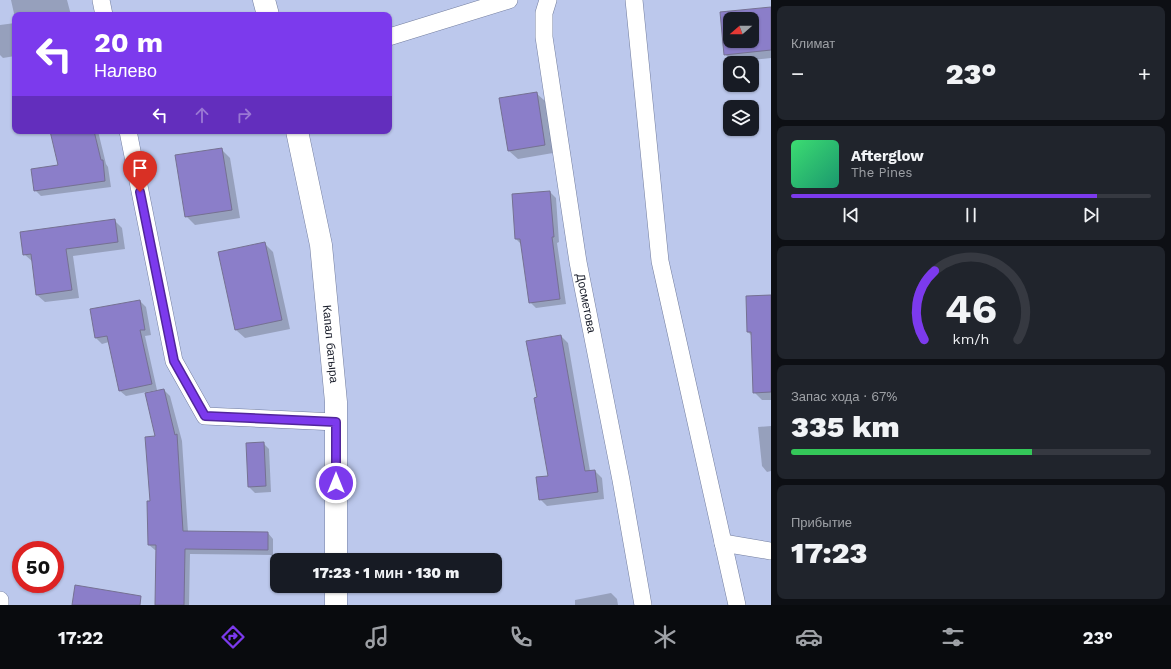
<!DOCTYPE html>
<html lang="ru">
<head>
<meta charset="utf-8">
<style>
  body { margin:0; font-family:"Work Sans",sans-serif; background:#20242c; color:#f1f3f6; height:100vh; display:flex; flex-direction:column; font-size:15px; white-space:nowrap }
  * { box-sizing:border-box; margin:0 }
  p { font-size:13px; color:#9ea1a6 }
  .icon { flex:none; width:22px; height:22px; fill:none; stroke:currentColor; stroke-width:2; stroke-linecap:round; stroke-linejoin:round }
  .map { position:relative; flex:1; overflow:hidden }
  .details { display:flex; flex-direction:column; gap:6px; padding:6px; background:#0d0f14; width:400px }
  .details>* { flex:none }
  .top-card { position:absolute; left:12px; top:12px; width:380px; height:122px; border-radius:8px; box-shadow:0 1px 3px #0004; background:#7c3aed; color:#fff; overflow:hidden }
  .needle { width:26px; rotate:250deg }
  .fabs { position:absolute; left:723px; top:12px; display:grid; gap:8px }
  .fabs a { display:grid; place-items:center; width:36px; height:36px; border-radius:8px; background:#171b24; box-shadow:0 1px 3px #0004; font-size:20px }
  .speed { position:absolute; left:12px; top:541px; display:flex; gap:8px; font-size:20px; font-weight:700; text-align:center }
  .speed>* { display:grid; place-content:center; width:52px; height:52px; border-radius:50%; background:#171b24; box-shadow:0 1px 3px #0004; line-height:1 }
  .speed .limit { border:6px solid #d22; background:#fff; color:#111 }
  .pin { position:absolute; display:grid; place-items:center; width:34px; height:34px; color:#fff; margin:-41px -17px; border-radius:50% 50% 50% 0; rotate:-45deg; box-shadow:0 0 4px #0007 }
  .pin .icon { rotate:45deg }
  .me { position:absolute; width:44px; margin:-22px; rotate:0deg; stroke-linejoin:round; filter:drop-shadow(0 0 3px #0008) }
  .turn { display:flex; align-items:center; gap:14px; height:84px; padding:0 16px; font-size:18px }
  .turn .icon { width:52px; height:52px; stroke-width:2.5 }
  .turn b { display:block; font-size:28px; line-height:34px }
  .lanes { display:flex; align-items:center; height:38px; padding:0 16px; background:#0003; justify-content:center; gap:20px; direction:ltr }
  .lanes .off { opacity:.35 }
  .big { font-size:30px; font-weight:800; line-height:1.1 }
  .details .tile { flex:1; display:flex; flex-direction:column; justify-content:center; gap:6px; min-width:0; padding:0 14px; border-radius:8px; background:#20242c }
  .details .dial { align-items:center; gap:0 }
  .dial svg { height:104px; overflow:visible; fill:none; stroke:#363941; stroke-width:7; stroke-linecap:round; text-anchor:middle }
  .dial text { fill:#f1f3f6; stroke:none }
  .song { display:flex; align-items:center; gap:12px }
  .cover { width:48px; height:48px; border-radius:6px; background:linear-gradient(135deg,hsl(140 70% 55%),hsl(160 70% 35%)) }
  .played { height:4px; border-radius:2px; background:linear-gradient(90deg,#7c3aed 85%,#363941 85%) }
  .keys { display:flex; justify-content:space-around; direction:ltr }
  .heat { display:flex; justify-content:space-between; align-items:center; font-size:22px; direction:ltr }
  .charge { height:6px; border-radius:3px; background:linear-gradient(90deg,#34c759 67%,#363941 0) }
  .trip { position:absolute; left:270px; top:553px; width:232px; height:40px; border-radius:8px; background:#171b24; box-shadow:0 1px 3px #0004; font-weight:800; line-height:40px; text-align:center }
  .dock { display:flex; height:64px; justify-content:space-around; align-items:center; background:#090b0e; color:#9ea1a6 }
  .dock .icon { width:28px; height:28px }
  .dock .active { color:#7c3aed }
  .dock b { font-size:18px; color:#f1f3f6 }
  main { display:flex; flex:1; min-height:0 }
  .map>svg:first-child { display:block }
  .shadow { fill:#0003; fill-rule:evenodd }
  .building { fill:#8b7ec9; stroke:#757192; fill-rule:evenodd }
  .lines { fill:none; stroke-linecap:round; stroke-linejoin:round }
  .street-casing { stroke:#737e9f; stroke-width:18 }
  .secondary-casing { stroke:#737e9f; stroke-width:23 }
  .street { stroke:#fff; stroke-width:17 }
  .secondary { stroke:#fff; stroke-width:22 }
  .route-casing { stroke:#51269a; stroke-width:10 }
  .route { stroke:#7c3aed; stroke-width:7 }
  .labels { text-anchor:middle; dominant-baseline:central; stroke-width:4; stroke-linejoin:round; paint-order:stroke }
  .street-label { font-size:12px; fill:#191d2a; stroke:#bcc8ec }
</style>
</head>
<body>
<main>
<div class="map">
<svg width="771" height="605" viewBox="0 0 771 605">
  <rect width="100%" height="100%" fill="#bcc8ec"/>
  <g class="shadow">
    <path d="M11,0h56l4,15h-56v3z"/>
    <path d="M771,8v50l-39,4 -7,-8 -4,-41zM730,19h22v22h-22z"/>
    <path d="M15,23v33l-12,2 -3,-3v-30z"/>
    <path d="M536,93l9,8 8,52 -35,6 -9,-8z"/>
    <path d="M51,131h47l8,33 2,3 3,20 -70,9 -6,-6 24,-24z"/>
    <path d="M221,149l9,9 10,60 -45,7 -9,-9z"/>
    <path d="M550,192l6,6 3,44 -2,1 9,61 -30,4 -6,-6 -8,-57 -6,-6 -3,-45z"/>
    <path d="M114,220l8,8 3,21 -52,7 6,42 -34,4 -8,-7 -4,-33 -9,-8z"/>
    <path d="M264,243l9,9 17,77 -45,9 -9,-8 -16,-77z"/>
    <path d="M771,296v104h-9l-8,-8 -2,-56 -4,-4z"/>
    <path d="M140,301l6,6 5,28 -6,1 12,54 -31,6 -6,-5 -11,-49 -7,2 -6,-6z"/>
    <path d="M561,336l7,7 22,128h5l7,7 2,21 -57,7 -7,-7 9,-23 -11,-78z"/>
    <path d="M164,390l6,6 12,45 6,91 80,1 5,6v16l-83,-1 -1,51h-33l1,-55h-2l-6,-5 7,-108z"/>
    <path d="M771,426v45l-4,1 -5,-6 -4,-39z"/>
    <path d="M263,443l6,6 2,43 -16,1 -6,-6z"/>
    <path d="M611,593l6,6 1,6h-43v-5z"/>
  </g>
  <g class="building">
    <path d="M771,7v43l-47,5 -4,-43zM730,19h22v22h-22z"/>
    <path d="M537,92l8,53 -37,6 -9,-53z"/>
    <path d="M50,131h44l7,29h2l2,21 -71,10 -3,-22 27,-4z"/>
    <path d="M222,148l10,62 -47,7 -10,-62z"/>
    <path d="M550,191l4,46h-2l8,62 -31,4 -9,-64h-5l-3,-45z"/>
    <path d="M115,219l3,23 -52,7 6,41 -36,5 -5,-41 -8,1 -3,-23z"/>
    <path d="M265,242l17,78 -47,10 -17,-78z"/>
    <path d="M771,295v97l-18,1 -2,-61h-4l-1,-36z"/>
    <path d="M140,300l5,30h-5l12,54 -33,7 -12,-55 -12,2 -5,-29z"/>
    <path d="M561,335l24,136 10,-1 3,22 -59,8 -3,-23 12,-1 -14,-78 3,-1 -11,-56z"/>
    <path d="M164,389l11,46 2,-1 6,97 85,1v18l-83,-1 -1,56h-29l1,-60h-8l-1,-44h3l-5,-64 10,-1 -10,-43z"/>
    <path d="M264,442l2,44 -18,1 -2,-44z"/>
    <path d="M75,585l66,11 -1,9h-68z"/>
  </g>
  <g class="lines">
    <g class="street-casing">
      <g id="street">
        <path d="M101,0l3,15"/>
        <path id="s1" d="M548,0l-4,13v24l34,225 43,218 22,125"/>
        <path d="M634,0l26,261 77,344"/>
        <path d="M389,37l120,-37"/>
        <path d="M128,131l46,230 31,55 131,6"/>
        <path d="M723,543l48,8"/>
        <path d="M0,600v5"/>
      </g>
    </g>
    <g class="secondary-casing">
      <g id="secondary">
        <path d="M264,0l4,15"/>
        <path id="s2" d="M297,131l24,114 15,157v158"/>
        <path d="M336,605v-19"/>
      </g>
    </g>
    <use href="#street" class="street"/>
    <use href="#secondary" class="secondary"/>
  </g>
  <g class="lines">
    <g class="route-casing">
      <path id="route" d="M140,192l34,169 31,55 131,6v61"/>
    </g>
    <use href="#route" class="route"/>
  </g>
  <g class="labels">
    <g class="street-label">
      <text stroke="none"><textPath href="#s1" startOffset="307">Досметова</textPath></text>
      <text stroke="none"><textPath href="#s2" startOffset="216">Капал батыра</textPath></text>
    </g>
  </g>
</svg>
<div class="fabs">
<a><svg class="needle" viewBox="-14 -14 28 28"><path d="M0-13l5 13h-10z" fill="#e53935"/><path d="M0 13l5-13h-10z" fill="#9ea1a6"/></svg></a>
<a><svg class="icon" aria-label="search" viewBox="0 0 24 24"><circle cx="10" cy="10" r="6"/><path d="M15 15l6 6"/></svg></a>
<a><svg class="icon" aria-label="layers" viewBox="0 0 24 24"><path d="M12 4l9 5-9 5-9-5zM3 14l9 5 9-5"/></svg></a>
</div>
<div class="speed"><div class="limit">50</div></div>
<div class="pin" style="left:140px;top:192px;background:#d93025"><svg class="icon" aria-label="arrive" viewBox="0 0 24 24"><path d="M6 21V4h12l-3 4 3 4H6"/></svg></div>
<svg class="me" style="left:336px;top:483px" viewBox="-20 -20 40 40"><circle r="17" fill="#7c3aed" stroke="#fff" stroke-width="3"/><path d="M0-11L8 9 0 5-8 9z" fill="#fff"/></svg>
<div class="trip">17:23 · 1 мин · 130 m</div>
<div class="top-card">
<div class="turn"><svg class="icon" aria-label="left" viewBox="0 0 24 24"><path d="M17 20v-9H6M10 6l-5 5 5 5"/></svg><div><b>20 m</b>Налево</div></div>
<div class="lanes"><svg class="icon" aria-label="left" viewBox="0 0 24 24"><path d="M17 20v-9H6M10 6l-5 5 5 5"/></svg><svg class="icon off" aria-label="ahead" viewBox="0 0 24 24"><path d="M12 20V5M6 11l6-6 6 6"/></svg><svg class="icon off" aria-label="right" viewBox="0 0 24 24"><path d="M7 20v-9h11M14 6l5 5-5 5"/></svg></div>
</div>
</div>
<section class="details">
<div class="tile"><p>Климат</p>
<div class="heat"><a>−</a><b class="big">23°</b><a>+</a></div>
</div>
<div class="tile">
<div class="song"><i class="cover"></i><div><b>Afterglow</b><p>The Pines</p></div></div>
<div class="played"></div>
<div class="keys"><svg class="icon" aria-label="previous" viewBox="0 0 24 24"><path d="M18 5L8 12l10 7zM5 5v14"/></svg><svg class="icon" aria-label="pause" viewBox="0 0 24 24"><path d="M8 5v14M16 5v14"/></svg><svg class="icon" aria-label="next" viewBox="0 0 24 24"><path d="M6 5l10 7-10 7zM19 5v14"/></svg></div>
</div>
<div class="tile dial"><svg viewBox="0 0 100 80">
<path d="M14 69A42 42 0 1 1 86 69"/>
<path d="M14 69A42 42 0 0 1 22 16" stroke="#7c3aed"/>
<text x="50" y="56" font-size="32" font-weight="700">46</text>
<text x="50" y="72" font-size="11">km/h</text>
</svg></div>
<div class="tile"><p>Запас хода · 67%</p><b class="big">335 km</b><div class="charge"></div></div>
<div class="tile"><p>Прибытие</p><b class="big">17:23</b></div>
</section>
</main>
<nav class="dock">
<b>17:22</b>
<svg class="icon active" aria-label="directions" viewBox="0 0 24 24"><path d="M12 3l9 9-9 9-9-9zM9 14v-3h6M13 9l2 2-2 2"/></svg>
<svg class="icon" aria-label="music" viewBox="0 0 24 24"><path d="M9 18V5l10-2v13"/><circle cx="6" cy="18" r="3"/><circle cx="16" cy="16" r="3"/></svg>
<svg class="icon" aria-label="phone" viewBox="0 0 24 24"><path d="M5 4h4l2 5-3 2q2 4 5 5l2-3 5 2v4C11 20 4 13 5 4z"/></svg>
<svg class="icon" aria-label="climate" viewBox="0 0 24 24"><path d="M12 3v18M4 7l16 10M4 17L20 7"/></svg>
<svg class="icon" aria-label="car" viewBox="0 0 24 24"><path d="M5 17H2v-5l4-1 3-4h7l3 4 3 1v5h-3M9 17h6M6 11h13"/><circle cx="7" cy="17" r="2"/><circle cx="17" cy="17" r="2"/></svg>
<svg class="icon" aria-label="filters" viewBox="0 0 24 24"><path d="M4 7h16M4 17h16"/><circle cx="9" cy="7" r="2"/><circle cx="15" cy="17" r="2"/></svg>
<b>23°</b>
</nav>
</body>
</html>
